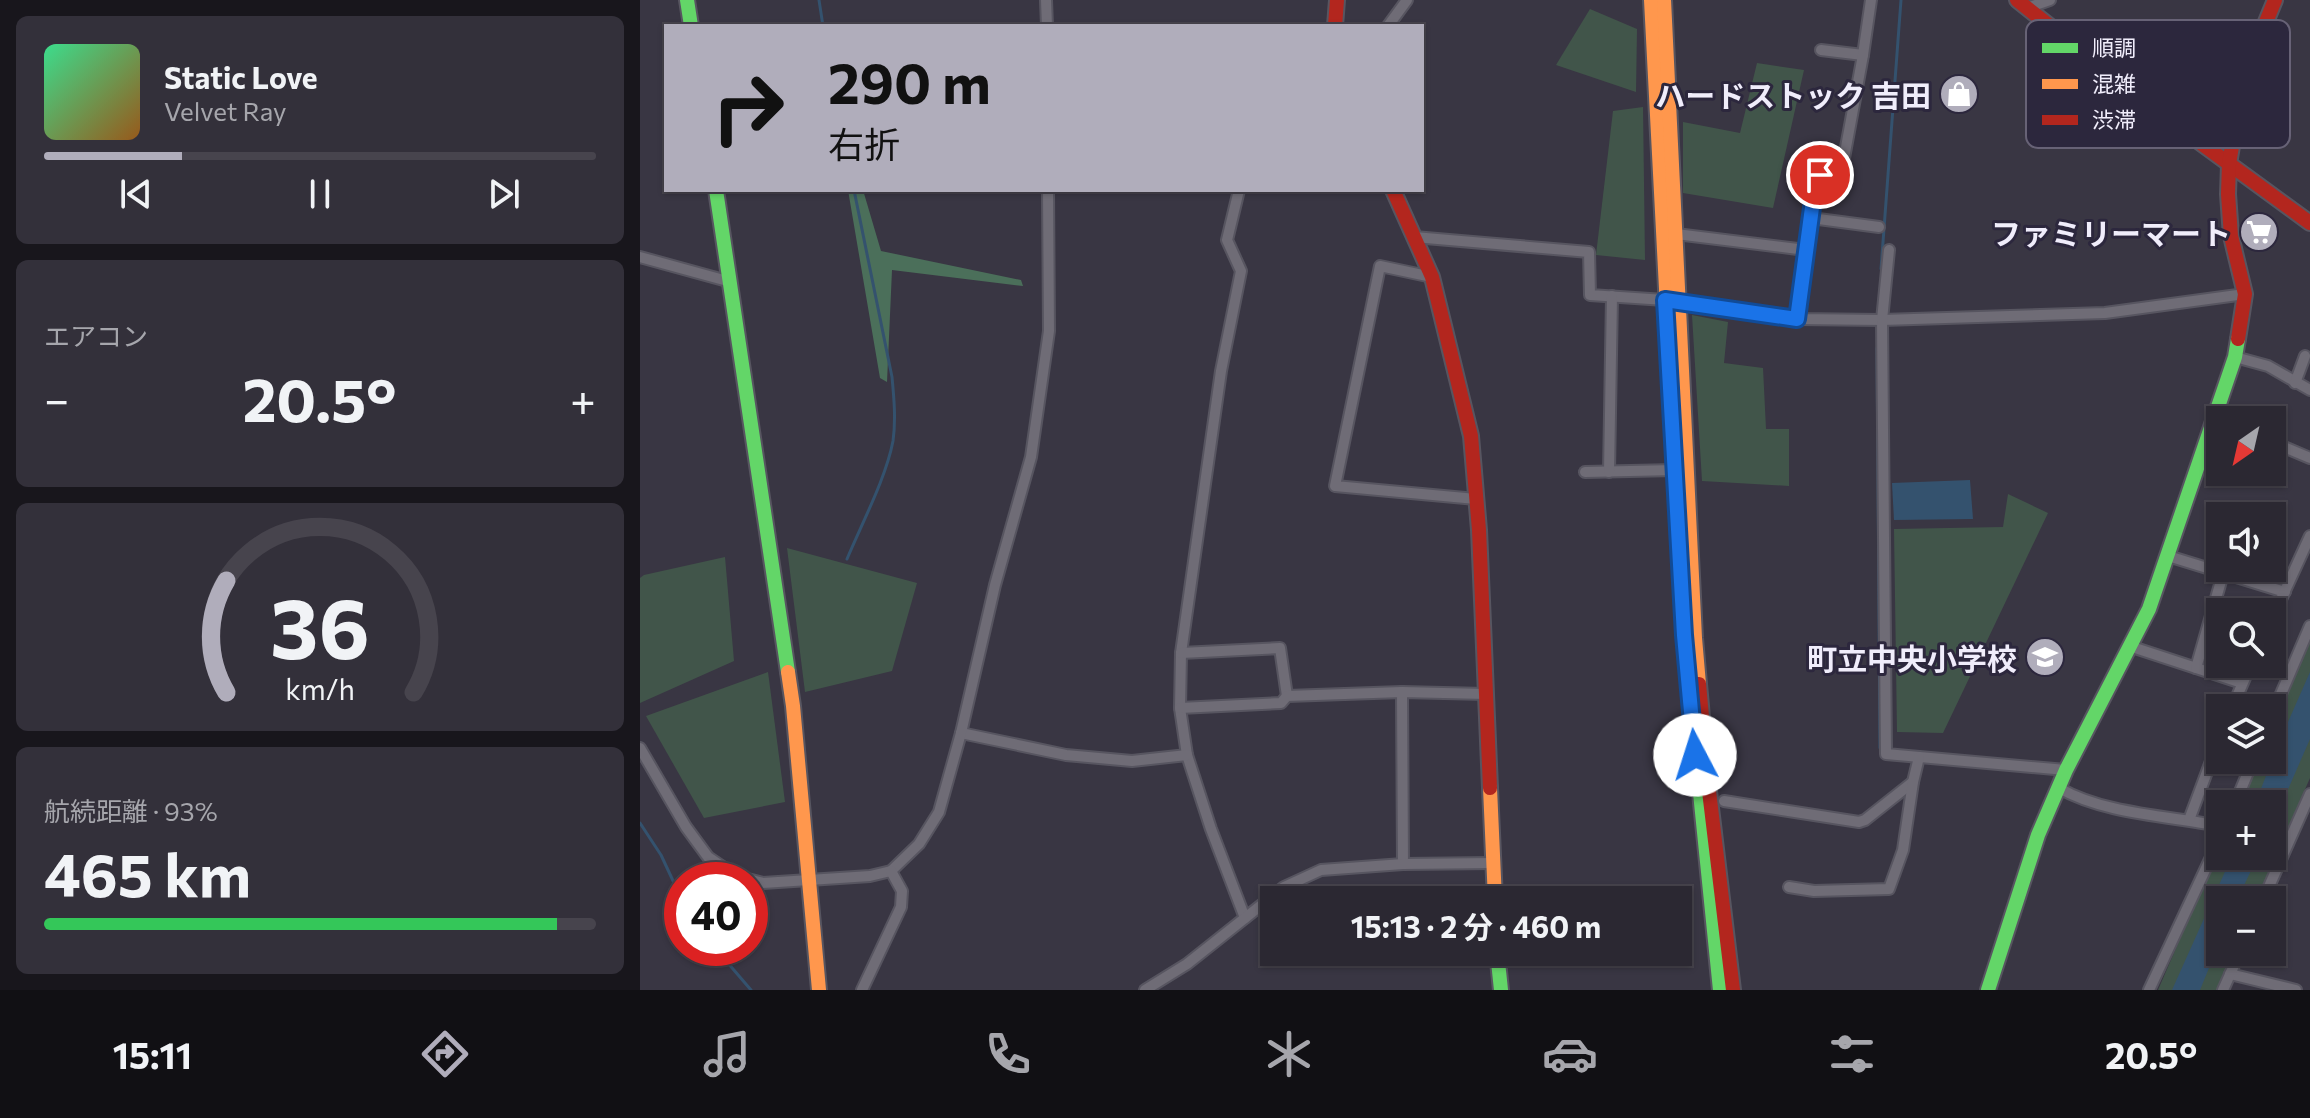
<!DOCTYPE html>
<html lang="ja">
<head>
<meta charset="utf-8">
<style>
  body { margin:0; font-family:Commissioner,"Noto Sans JP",sans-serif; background:#33303a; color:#f1f3f6; height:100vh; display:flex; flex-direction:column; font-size:30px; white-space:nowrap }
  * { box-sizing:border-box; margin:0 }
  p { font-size:26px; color:#a6a6ac }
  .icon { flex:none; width:44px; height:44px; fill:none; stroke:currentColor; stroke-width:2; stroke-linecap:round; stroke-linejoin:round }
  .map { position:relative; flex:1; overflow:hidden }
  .panel { display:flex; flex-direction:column; gap:16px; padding:16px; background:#18161c; width:640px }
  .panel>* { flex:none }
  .top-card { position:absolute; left:24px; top:24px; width:760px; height:168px; border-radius:0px; box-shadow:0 2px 6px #0004,0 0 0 2px #47444d; background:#b0adbb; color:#111; overflow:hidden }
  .needle { width:52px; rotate:214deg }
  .fabs { position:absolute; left:1566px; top:406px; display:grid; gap:16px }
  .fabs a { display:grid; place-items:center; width:80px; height:80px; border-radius:0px; background:#2b2832; box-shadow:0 2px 6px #0004,0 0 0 2px #47444d; font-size:40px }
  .speed { position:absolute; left:24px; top:862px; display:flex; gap:16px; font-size:40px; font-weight:700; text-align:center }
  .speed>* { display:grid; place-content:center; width:104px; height:104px; border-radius:50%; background:#2b2832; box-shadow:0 2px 6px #0004,0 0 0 2px #47444d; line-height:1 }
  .speed .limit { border:12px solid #d22; background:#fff; color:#111 }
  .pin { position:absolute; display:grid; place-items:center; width:68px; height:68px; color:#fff; margin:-34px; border:4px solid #fff; border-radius:50%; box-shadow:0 2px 8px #0007 }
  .me { position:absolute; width:88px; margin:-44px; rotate:355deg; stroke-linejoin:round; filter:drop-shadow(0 0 6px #0008) }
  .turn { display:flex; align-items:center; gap:28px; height:168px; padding:0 32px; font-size:36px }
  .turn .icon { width:104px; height:104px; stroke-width:2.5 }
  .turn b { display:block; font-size:56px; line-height:68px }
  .big { font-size:60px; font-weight:700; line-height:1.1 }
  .panel .card { flex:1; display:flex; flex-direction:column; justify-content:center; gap:12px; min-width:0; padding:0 28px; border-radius:12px; background:#33303a }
  .panel .dial { align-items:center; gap:0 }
  .dial svg { height:208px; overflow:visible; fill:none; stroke:#47444d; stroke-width:7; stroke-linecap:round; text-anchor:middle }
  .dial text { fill:#f1f3f6; stroke:none }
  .song { display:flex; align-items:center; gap:24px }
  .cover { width:96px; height:96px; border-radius:12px; background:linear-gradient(135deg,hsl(150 70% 55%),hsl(30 70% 35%)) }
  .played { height:8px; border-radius:4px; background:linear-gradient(90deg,#b0adbb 25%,#47444d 25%) }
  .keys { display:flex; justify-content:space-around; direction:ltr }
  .heat { display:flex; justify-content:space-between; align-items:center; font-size:44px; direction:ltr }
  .charge { height:12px; border-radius:6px; background:linear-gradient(90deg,#34c759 93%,#47444d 0) }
  .trip { position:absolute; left:620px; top:886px; width:432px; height:80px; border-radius:0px; background:#2b2832; box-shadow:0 2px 6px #0004,0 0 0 2px #47444d; font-weight:700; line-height:80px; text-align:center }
  .tabs { display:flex; height:128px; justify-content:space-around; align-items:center; background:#111014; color:#a6a6ac }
  .tabs .icon { width:56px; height:56px }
  .tabs .on { color:#b0adbb }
  .tabs b { font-size:36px; color:#f1f3f6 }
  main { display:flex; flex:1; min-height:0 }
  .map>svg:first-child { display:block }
  .green { fill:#41554a }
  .forest { fill:#4b6f5a }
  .water { fill:#34526e }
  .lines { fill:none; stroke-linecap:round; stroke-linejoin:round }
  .stream { stroke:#34526e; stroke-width:3 }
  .street-casing { stroke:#575560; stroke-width:14 }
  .fast-casing { stroke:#575560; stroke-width:18 }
  .slow-casing { stroke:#575560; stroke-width:18 }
  .jam-casing { stroke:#575560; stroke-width:18 }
  .street { stroke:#6f6c76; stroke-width:10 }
  .fast { stroke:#63d668; stroke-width:14 }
  .slow { stroke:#ff974d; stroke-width:14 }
  .jam { stroke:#b3261e; stroke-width:14 }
  .route-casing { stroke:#114b97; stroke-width:20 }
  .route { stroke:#1a73e8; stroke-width:14 }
  .labels { text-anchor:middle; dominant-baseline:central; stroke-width:6; stroke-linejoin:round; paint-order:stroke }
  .poi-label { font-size:30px; font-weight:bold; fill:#f0edfb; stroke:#2c273d; text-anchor:end }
  .key { fill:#2c273d; stroke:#676276; stroke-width:2 }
  .key-label { font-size:22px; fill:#f0edfb }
</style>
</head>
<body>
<main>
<section class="panel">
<div class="card">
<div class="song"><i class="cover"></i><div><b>Static Love</b><p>Velvet Ray</p></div></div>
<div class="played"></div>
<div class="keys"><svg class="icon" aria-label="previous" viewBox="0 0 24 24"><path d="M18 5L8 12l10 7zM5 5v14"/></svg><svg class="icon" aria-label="pause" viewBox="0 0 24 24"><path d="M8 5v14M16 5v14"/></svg><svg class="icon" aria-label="next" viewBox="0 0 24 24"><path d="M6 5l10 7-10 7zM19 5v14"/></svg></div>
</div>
<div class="card"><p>エアコン</p>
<div class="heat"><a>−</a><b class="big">20.5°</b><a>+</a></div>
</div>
<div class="card dial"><svg viewBox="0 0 100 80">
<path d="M14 69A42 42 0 1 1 86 69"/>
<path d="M14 69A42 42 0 0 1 14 26" stroke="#b0adbb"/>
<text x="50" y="56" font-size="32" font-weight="700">36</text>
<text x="50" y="72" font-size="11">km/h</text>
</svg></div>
<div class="card"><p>航続距離 · 93%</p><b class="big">465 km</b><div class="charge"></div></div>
</section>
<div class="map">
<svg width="1670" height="990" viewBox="0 0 1670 990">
  <rect width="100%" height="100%" fill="#393643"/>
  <g class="green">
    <path d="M950,9l47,20 -1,63 -80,-27z"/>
    <path d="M1117,63l47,7 -31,138 -90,-15v-71l57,11z"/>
    <path d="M1003,107l2,153 -49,-5 17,-144z"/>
    <path d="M1052,315l36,7 -4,41 39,5 3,61h23v57l-87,-5z"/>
    <path d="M1368,494l40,19 -105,220 -46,-1 -3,-203 109,-2z"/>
    <path d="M147,548l130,35 -25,88 -87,21z"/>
    <path d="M85,557l9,104 -94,42v-125l4,-3z"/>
    <path d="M1670,627v151l-54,122h-36v52h14l-17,38h-59l62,-144v10h52v-52h-34l19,-44h15v-38z"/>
    <path d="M128,672l17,130 -81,16 -58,-102z"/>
  </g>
  <path class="forest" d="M208,190h15l18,61 140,29 2,6 -131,-16 -5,112 -7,-4z"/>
  <g class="water">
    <path d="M1330,480l3,39 -79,1 -2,-37z"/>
    <path d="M1670,672v67l-38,87v-22h-17l25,-64z"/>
    <path d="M1592,856h26l-21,44h-17v41l-20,49h-28z"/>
  </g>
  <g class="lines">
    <g class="stream">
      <path d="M179,0l4,26"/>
      <path d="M1241,269l20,-269"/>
      <path d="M1237,348l3,400"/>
      <path d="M207,559c15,-36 39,-81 46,-118 3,-21 1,-43 -1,-64l-38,-187"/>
      <path d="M0,823l21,32 21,45"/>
      <path d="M75,948l36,42"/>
    </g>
    <g class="street-casing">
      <g id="street">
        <path d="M406,0l1,26"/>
        <path d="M1387,8l23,-8"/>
        <path d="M748,26l19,-26"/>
        <path d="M1181,50l42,5"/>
        <path d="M599,190l-12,50 14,31 -20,100 -40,282 -1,55 7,47 24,74 34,89"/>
        <path d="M1171,218l68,9"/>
        <path d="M1036,234l130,16"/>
        <path d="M774,237l175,15 1,43 75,5 132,19 85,1 223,-7 140,-19"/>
        <path d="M1249,250l-7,70 4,434 180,16"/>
        <path d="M0,257l91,25"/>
        <path d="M792,277l-52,-11 -45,220 141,13"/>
        <path d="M1157,319l19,-141 4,-3 20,1 2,-7 21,-114 8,-55"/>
        <path d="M1595,357l33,9 42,24"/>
        <path d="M1655,383l10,-27"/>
        <path d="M1632,446l12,1 26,11"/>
        <path d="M945,472l90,-2"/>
        <path d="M969,472l3,-176"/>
        <path d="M1528,556l117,36"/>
        <path d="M1632,619l38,-83"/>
        <path d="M1489,646l113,37"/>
        <path d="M541,653l99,-5 7,48"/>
        <path d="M1556,668l27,-94"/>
        <path d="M762,692l1,172"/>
        <path d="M540,708l101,-5 6,-7 115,-4 84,2"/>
        <path d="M1592,708l19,-44"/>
        <path d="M1632,715l38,-89"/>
        <path d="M321,733l105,22 66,6 55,-6"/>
        <path d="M0,748l46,79 22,30 28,19 27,7 107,-7 21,-5 28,-27 20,-32 22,-79 34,-148 36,-128 18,-126 -1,-141"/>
        <path d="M1419,788c45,26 110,28 161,38"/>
        <path d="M1084,801l135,21 6,-2 48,-38"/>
        <path d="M1595,804l18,-44"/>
        <path d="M1549,820l31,-83"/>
        <path d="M1149,887l25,4 75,-2 14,-39 10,-68 6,-25"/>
        <path d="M1623,900l47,-106"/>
        <path d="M1590,974l66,16"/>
        <path d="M222,990l39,-83 1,-16 -11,-20"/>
        <path d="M505,990l42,-26 97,-77 37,-17 82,-6 90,-1"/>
        <path d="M1509,990l71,-152"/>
        <path d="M1583,990l17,-38"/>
      </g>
    </g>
    <g class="fast-casing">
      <g id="fast">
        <path d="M47,0l4,26"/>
        <path d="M76,190l72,482"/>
        <path d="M1039,539l5,96 36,355"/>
        <path d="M857,952l4,38"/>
        <path d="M1348,990l50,-155 28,-65 83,-161 86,-252 3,-18"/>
      </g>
    </g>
    <g class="slow-casing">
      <g id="slow">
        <path d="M1011,0l28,539"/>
        <path d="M1024,0l31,638 4,46"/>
        <path d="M148,672l5,34 26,284"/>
        <path d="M850,788l5,112"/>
      </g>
    </g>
    <g class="jam-casing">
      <g id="jam">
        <path d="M1377,0l144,114 149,109"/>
        <path d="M695,26l2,-26"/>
        <path d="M753,190l39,87 39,159 8,94 11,258"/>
        <path d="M1598,339l7,-45 -14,-58 -3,-42 1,-30 12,-72 13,-41 21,-51"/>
        <path d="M1059,684l9,99 25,207"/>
      </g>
    </g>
    <use href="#street" class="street"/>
    <use href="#fast" class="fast"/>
    <use href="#slow" class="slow"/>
    <use href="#jam" class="jam"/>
  </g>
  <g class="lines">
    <g class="route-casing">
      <path id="route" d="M1055,755l-11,-120 -19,-335 132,19 19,-141 4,-3"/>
    </g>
    <use href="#route" class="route"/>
  </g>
  <defs>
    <g id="shop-disc" transform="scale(2)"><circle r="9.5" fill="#b0adbb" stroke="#2c273d"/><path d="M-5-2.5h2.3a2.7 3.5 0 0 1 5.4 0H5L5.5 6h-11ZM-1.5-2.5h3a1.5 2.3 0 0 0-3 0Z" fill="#fff"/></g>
    <g id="supermarket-disc" transform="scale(2)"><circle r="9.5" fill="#b0adbb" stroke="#2c273d"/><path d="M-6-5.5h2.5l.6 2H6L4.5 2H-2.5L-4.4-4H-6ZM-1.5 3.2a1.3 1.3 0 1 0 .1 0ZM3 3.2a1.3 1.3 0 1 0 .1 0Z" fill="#fff"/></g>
    <g id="school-disc" transform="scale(2)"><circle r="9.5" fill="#b0adbb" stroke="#2c273d"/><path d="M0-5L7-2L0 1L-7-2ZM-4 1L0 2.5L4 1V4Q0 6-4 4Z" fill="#fff"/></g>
  </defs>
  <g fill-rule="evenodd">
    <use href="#shop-disc" x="1319" y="94"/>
    <use href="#supermarket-disc" x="1619" y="232"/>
    <use href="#school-disc" x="1405" y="657"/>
  </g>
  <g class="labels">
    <g class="poi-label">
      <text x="1291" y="94">ハードストック 吉田</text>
      <text x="1591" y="232">ファミリーマート</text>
      <text x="1377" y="657">町立中央小学校</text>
    </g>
  </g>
  <rect x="1386" y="20" width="264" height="128" rx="12" class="key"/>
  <rect x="1402" y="43" width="36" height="10" fill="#63d668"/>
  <rect x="1402" y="79" width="36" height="10" fill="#ff974d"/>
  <rect x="1402" y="115" width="36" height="10" fill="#b3261e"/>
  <g class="key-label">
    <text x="1452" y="56">順調</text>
    <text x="1452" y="92">混雑</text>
    <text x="1452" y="128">渋滞</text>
  </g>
</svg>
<div class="fabs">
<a><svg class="needle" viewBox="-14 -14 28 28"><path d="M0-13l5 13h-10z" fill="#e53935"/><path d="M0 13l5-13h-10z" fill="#a6a6ac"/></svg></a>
<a><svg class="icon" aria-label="sound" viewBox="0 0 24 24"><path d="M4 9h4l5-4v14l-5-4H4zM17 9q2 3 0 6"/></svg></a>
<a><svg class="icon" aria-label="search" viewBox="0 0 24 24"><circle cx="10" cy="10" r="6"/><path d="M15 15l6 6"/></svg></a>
<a><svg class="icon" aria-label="layers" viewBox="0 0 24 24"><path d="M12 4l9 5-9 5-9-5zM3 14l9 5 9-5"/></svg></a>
<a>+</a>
<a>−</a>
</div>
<div class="speed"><div class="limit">40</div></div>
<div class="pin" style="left:1180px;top:175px;background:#d93025"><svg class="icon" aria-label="arrive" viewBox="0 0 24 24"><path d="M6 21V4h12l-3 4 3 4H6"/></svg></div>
<svg class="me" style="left:1055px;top:755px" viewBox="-20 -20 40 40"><circle r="19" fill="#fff"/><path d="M0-13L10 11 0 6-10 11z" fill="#1a73e8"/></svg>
<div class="trip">15:13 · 2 分 · 460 m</div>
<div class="top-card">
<div class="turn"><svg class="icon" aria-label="right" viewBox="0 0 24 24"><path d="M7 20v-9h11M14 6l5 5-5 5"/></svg><div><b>290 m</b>右折</div></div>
</div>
</div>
</main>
<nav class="tabs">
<b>15:11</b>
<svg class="icon on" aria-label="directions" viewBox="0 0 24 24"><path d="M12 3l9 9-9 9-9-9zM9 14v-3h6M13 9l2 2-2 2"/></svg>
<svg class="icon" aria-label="music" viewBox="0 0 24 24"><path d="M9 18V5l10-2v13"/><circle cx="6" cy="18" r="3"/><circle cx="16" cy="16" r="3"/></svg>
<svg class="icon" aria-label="phone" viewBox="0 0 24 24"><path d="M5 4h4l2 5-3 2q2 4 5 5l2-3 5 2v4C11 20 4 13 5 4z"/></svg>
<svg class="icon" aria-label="climate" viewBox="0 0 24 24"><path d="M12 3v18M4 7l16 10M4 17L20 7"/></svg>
<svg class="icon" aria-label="car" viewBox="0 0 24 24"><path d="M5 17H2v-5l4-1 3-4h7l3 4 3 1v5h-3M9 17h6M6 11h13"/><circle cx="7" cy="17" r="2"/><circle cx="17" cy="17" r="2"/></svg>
<svg class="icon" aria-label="filters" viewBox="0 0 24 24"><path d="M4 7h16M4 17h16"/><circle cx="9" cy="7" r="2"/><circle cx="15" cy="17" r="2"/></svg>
<b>20.5°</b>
</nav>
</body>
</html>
